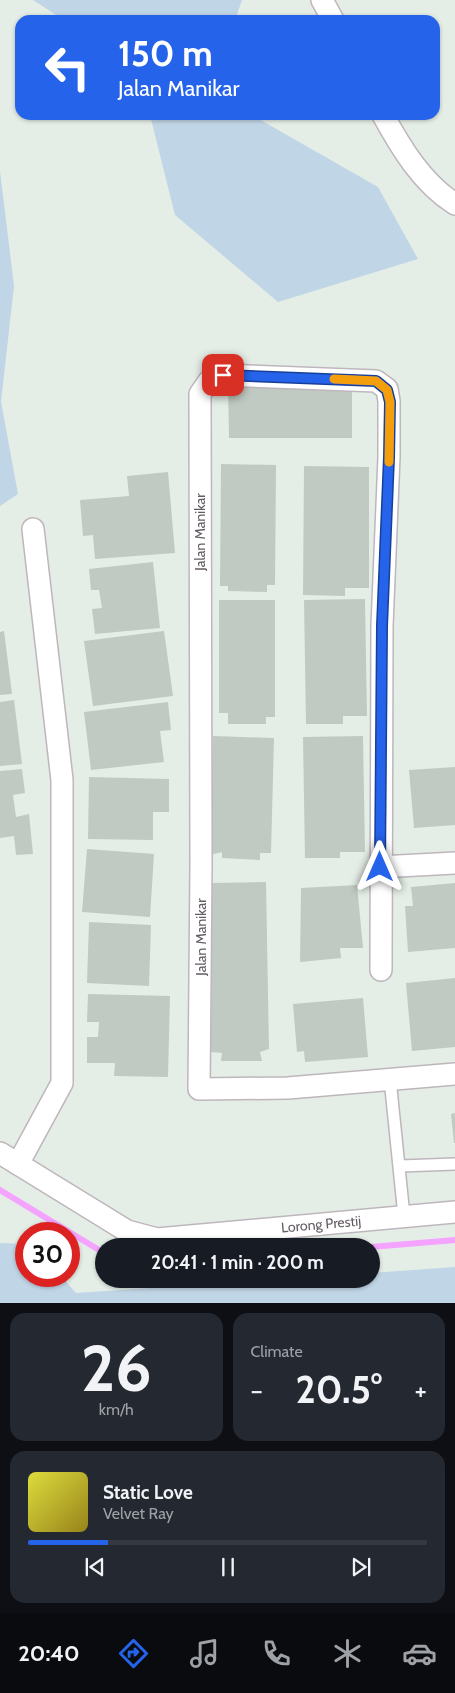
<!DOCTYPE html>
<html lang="en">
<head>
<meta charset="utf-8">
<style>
  body { margin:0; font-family:Cabin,sans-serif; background:#242831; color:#f1f3f6; height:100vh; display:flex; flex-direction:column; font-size:19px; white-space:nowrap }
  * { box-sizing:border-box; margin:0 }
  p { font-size:16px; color:#9ea1a6 }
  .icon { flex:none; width:28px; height:28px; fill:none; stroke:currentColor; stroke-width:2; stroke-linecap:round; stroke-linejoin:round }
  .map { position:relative; height:1303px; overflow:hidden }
  .side { display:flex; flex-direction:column; gap:10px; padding:10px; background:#0d0f14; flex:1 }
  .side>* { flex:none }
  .banner { position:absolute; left:15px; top:15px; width:425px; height:105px; border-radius:15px; box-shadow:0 1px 4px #0004; background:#2563eb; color:#fff; overflow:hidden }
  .speed { position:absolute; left:15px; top:1222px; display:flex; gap:10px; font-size:25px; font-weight:700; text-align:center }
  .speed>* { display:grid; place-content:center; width:65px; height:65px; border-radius:50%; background:#171b24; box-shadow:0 1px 4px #0004; line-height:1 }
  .speed .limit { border:8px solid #d22; background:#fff; color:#111 }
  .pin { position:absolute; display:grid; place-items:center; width:42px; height:42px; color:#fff; margin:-21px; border-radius:10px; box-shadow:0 2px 8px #0006 }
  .me { position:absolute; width:55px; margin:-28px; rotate:0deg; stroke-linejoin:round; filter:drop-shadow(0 0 4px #0008) }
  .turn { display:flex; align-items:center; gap:18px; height:105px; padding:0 20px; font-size:22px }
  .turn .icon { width:65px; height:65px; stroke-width:2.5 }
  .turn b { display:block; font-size:35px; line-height:42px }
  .big { font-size:38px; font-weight:700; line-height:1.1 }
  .side .card { flex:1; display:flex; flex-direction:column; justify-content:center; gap:8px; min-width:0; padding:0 18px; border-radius:15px; background:#242831 }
  .side .dial { align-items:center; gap:0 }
  .dial b { font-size:65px; line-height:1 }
  .song { display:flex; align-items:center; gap:15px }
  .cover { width:60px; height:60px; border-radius:8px; background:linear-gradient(135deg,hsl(60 70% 55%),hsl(50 70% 35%)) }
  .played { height:5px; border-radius:2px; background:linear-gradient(90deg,#2563eb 20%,#363941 20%) }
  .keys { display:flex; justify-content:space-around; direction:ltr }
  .heat { display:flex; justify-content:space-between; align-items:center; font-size:28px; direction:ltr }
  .side .tiles { flex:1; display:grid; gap:10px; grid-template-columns:1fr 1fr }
  .card:last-child { grid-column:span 2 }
  .trip { position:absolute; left:95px; top:1238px; width:285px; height:50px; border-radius:25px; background:#171b24; box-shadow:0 1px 4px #0004; font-weight:700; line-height:50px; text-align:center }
  .tabs { display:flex; height:80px; justify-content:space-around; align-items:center; background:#090b0e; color:#9ea1a6 }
  .tabs .icon { width:35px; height:35px }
  .tabs .on { color:#2563eb }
  .tabs b { font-size:22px; color:#f1f3f6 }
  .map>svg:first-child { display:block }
  .green { fill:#c0d5e6 }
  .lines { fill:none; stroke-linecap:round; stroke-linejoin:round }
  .stream { stroke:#f4a3ff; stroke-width:6 }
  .building { fill:#c0c9c2 }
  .lane-casing { stroke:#beb6bd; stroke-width:14 }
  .street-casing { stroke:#beb6bd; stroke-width:24 }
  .lane { stroke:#fff; stroke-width:11 }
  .street { stroke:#fff; stroke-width:21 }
  .route-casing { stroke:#184099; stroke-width:12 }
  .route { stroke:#2563eb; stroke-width:9 }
  .slow { stroke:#f59e0b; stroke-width:9 }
  .labels { text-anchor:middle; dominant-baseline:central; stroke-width:4; stroke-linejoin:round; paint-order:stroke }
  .street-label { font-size:14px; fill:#645c64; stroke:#fff }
</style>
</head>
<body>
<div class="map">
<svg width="455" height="1303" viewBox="0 0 455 1303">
  <rect width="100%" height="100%" fill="#e4eee6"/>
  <g class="green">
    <path d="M33,0h209l-7,20h-171z"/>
    <path d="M150,115h102l126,72 40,72 -140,43 -103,-87z"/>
    <path d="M0,171l14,115 -13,116 17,92 -18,12z"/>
    <path d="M0,1243l26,1v32h35l15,17 210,-14h85v-6l84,-6v36h-455z"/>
  </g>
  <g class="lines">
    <g class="stream">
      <path d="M0,1190l104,63"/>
      <path d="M371,1247l84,-7"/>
    </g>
  </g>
  <g class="building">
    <path d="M352,381v57h-123l-1,-56z"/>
    <path d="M221,464l55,1 -1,120h-8v7l-39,-1v-5h-8z"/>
    <path d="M304,466l65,1v121h-24v8l-42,-1z"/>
    <path d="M168,472l7,81 -80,6 -2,-24 -10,1 -3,-36 49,-4 -2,-20z"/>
    <path d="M153,562l7,66 -65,6 -3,-25 10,-1 -3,-18h-8l-2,-21z"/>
    <path d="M365,599l2,117h-24v8h-37l-2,-124z"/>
    <path d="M219,600h56v117h-9v7h-38v-11h-9z"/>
    <path d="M4,631l8,63 -12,1v-63z"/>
    <path d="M164,631l9,65 -80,10 -9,-65z"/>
    <path d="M14,700l8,64 -22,2v-64z"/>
    <path d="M168,702l3,28 -11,1 4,31 -73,8 -7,-58z"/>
    <path d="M213,736l61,2 -3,115h-11v7l-38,-2v-6l-12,3z"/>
    <path d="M363,736l2,116h-25v6h-35l-2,-121z"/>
    <path d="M455,767v58l-41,3 -5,-58z"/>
    <path d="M22,769l3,24 -12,2 3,22 13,-3 4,40 -17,1 -2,-19 -14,2v-67z"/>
    <path d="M89,777l80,2v33h-16v28l-65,-1z"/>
    <path d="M87,849l67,5 -4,63 -68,-5z"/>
    <path d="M266,882l3,167 -9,3 2,9h-41l1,-8 -11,-1 1,-169z"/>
    <path d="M455,883v65l-47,4 -3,-46h8l-2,-19z"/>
    <path d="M357,885l6,63h-23l1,10 -41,4 1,-74z"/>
    <path d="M89,922l62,3 -2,61 -62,-3z"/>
    <path d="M455,978v69l-43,4 -6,-68z"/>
    <path d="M88,994l82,2 -2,81 -54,-1 1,-13h-28v-26h11l1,-15h-12z"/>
    <path d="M363,998l5,59 -63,5 -1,-11 -7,1 -4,-48z"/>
    <path d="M455,1113v30h-1l-3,-29z"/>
  </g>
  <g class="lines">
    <g class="lane-casing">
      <g id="lane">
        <path d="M390,1079l14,137"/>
        <path d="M400,1166l55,-2"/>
      </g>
    </g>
    <g class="street-casing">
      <g id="street">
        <path d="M322,0l11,20"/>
        <path d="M383,115c18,33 39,68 72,89"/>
        <path d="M380,867l75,-4"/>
        <path d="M381,970l1,-344 7,-169v-56l-2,-12 -11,-8 -153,-6 -14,6 -9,13 1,470 -2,225 89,-1 167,-14"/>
        <path d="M0,1153l127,78 30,8 298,-27"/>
        <path d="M18,1164l44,-81v-303l-29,-251"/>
      </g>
    </g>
    <use href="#lane" class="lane"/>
    <use href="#street" class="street"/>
  </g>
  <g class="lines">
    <g class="route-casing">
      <path id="route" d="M223,375l153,6 11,9 3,12 -1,55 -7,169 -2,241"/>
    </g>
    <use href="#route" class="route"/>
    <path class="slow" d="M334,379l42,2 11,9 3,12 -1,60"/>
  </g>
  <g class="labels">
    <g class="street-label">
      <text transform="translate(200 532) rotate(-90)">Jalan Manikar</text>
      <text transform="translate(201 937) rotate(-90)">Jalan Manikar</text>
      <text transform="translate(321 1224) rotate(-5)">Lorong Prestij</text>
    </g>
  </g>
</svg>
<div class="speed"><div class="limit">30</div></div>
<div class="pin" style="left:223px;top:375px;background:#d93025"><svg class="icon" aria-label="arrive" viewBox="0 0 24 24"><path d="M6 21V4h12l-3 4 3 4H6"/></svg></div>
<svg class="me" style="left:380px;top:867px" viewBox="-20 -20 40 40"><path d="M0-17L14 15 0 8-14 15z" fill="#2563eb" stroke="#fff" stroke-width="4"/></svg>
<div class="trip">20:41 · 1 min · 200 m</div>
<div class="banner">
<div class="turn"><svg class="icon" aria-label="left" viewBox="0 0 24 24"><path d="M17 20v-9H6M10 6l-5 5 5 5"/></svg><div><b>150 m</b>Jalan Manikar</div></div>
</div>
</div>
<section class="side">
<div class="tiles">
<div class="card dial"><b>26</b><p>km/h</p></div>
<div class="card"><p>Climate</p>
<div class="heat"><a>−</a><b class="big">20.5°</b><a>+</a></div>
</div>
<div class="card">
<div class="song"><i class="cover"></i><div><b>Static Love</b><p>Velvet Ray</p></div></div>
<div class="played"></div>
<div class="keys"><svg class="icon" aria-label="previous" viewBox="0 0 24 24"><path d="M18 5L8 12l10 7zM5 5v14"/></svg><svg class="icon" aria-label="pause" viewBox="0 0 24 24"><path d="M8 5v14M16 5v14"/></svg><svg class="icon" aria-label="next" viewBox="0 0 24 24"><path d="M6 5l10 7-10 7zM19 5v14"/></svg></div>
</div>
</div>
</section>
<nav class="tabs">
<b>20:40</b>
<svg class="icon on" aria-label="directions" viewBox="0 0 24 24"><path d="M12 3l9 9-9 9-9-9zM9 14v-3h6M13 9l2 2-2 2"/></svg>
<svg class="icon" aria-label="music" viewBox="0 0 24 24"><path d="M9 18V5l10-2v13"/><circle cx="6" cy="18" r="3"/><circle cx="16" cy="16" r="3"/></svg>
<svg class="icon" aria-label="phone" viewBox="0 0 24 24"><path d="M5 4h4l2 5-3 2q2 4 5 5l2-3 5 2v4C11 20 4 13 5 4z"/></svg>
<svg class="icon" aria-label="climate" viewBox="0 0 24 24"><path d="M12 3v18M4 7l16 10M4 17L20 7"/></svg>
<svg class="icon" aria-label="car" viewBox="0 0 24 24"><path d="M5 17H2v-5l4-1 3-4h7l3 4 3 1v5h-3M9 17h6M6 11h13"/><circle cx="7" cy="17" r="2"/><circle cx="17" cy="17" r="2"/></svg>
</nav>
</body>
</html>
